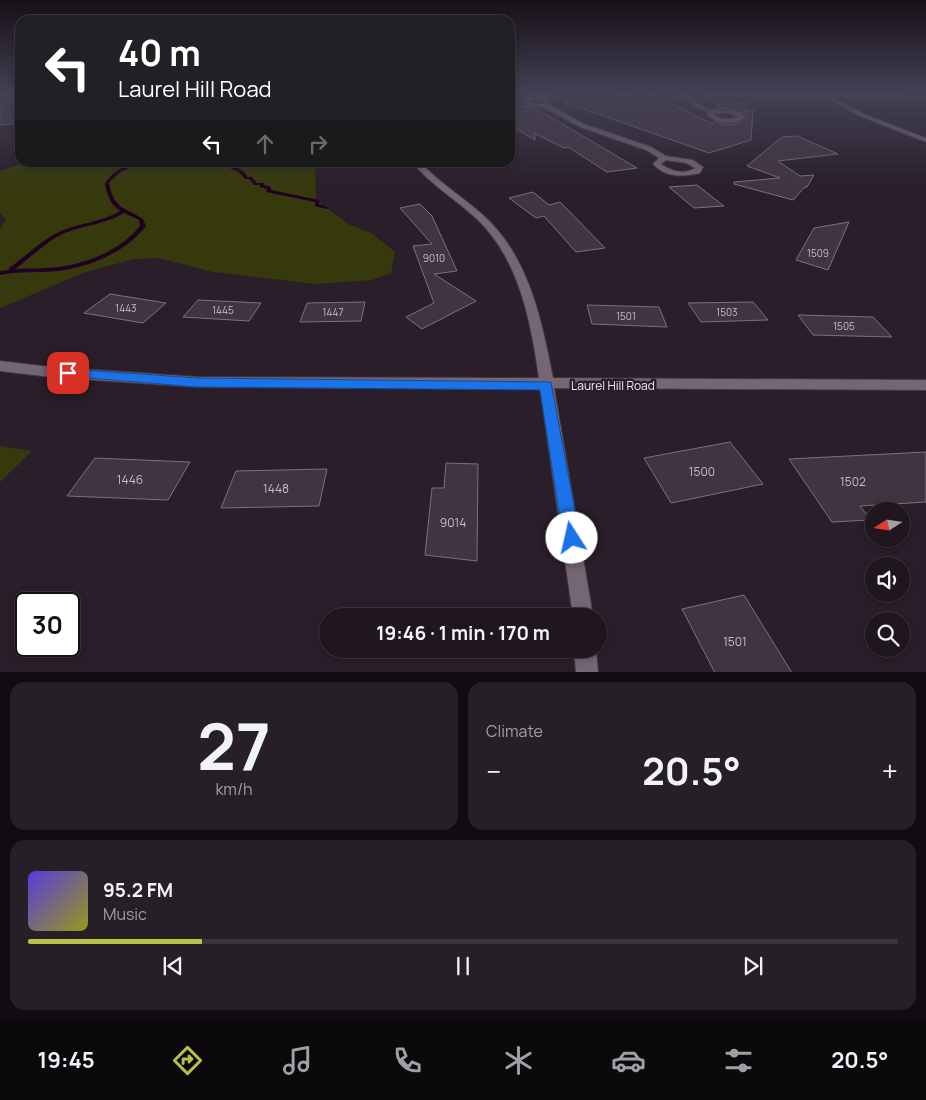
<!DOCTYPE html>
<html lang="en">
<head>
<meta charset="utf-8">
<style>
  body { margin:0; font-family:Manrope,sans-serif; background:#271f28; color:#f1f3f6; height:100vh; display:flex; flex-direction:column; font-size:19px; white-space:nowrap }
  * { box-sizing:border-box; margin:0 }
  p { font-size:16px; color:#a19fa4 }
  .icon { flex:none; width:28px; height:28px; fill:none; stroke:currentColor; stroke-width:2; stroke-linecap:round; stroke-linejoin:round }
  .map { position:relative; height:672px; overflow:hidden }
  .sheet { display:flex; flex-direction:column; gap:10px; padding:10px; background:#110c11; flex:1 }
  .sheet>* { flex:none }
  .hud { position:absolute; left:15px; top:15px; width:500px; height:152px; border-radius:15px; box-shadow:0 2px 8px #0003,0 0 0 1px #3c353d; background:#202124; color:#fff; overflow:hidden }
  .needle { width:32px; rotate:258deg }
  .buttons { position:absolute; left:865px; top:502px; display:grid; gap:10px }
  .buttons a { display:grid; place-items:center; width:45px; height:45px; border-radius:50%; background:#1f161f; box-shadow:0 2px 8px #0003,0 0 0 1px #3c353d; font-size:25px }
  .speed { position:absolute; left:15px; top:592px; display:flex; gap:10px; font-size:25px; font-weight:700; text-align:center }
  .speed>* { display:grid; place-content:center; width:65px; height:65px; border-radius:50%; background:#1f161f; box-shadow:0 2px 8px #0003,0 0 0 1px #3c353d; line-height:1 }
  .speed .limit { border:2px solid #111; border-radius:8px; background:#fff; color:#111 }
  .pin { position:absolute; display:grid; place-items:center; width:42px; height:42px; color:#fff; margin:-21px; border-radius:10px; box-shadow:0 2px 8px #0006 }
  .me { position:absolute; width:55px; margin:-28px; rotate:350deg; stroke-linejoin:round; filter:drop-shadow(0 0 4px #0008) }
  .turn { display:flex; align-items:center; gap:18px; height:105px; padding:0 20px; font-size:22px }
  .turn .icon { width:65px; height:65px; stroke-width:2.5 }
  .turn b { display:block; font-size:35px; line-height:42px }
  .lanes { display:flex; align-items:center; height:48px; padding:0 20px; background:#0003; justify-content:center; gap:25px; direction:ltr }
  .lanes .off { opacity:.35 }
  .big { font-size:38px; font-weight:700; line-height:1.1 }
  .sheet .tile { flex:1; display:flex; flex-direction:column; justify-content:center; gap:8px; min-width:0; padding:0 18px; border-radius:15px; background:#271f28 }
  .sheet .dial { align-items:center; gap:0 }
  .dial b { font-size:65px; line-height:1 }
  .song { display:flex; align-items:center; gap:15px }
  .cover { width:60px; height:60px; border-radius:8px; background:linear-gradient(135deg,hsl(250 70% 55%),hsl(60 70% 35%)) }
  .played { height:5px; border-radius:2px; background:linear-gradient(90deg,#b7c148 20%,#3c353d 20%) }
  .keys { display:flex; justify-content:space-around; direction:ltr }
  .heat { display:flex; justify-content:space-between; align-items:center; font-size:28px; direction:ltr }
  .sheet .tiles { flex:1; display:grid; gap:10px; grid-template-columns:1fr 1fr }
  .tile:last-child { grid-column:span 2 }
  .trip { position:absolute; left:319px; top:608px; width:288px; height:50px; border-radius:25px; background:#1f161f; box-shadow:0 2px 8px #0003,0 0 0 1px #3c353d; font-weight:700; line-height:50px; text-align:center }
  .menu { display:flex; height:80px; justify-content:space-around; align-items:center; background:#0c090c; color:#a19fa4 }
  .menu .icon { width:35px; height:35px }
  .menu .current { color:#b7c148 }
  .menu b { font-size:22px; color:#f1f3f6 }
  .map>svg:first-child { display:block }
  .green { fill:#36390c }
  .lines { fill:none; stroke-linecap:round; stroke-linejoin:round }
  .stream { fill:#210123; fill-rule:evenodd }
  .building { fill:#413440; stroke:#7e707e }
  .street-casing { stroke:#433a43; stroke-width:2 }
  .street { fill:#746673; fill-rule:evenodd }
  .route { fill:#1a73e8; stroke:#114b97 }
  .labels { text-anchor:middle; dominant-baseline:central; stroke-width:5; stroke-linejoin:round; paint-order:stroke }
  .number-label { font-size:10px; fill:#c5bcc5 }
  .street-label { font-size:12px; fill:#f1e9f1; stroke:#291e29 }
  .near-number-label { font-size:12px; fill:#c5bcc5 }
</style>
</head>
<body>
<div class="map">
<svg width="926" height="673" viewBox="0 0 926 673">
  <rect width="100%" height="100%" fill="#291e29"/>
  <g class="green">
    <path d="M26,162l289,1 1,37 32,24 23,9 24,19 -4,21 -19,7 -57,4 -102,-12 -55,-14 -24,1 -48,13 -86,36v-79l6,-9 -6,-7v-42z"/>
    <path d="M0,446l32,5 -32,31z"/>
  </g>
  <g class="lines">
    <g class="stream">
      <path d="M138,162h13c-19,5 -28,5 -42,21 5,27 16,24 34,36l3,7c-20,26 -56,41 -88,45 -19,2 -39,0 -58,4v-4l9,-1v-2c17,-12 32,-28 52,-37 19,-8 40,-9 59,-20 -10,-7 -13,-16 -15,-28 9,-12 18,-18 33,-21zM124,213l15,7 1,6c-18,23 -53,38 -82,41 -14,2 -29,1 -43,2 17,-12 31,-28 50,-36 20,-8 41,-9 59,-20z"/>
      <path d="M207,162c15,0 32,2 41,15h4l5,6h7v2l7,2v3l48,10v4l10,4 -2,1 -12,-3v-4l-49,-10 1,-3 -7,-2v-2h-6l-5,-6h-4c-9,-13 -24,-12 -38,-17z"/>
    </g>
  </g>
  <g class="building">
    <path d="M0,93h20v30l-20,2z"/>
    <path d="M628,93h21l64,31 1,-3 12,4 11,-1 11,-7 -10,-7 -21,-2 2,-7 28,3 -2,8 8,-2 -2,30 -42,13 -145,-51 64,-7z"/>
    <path d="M526,106l11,3 100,59 -30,4 -39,-25 -4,1 -30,-15 1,7 -25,-15v-17z"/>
    <path d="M797,136l41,18 -60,7 22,15 14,-1 -7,12h-2l-12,13 -59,-16v-2l46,-4 -33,-12 35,-29z"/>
    <path d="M697,185l23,18 4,3 -30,2 -25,-21z"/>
    <path d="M533,192l16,13 11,-3 45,46 -29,4 -32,-36 -8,2 -27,-20z"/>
    <path d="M420,204l12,12 25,55 -23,3 42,27 -54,28 -16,-12 28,-14 -21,-57 19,-2 -32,-36z"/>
    <path d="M849,222l-21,48 -32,-10 18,-32z"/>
    <path d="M110,294l56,9 -23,20 -59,-10z"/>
    <path d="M198,300l63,3 -12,18 -66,-4z"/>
    <path d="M365,302l-4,19 -61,1 7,-19z"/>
    <path d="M753,302l15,18 -67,2 -13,-19z"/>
    <path d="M587,305l72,2 8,20 -75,-3z"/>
    <path d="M798,315l75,2 19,20 -79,-2z"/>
    <path d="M730,442l33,42 -92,19 -27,-45z"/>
    <path d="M926,452v50l-66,4 11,14 -39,2 -43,-63z"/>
    <path d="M95,458l95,4 -22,38 -101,-4z"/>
    <path d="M446,463l32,1 -1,97 -52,-6 7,-67h12z"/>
    <path d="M327,469l-8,37 -98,2 15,-37z"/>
    <path d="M744,595l48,78h-77l-33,-64z"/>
  </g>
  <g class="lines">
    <g class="street-casing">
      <g id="street">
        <path d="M544,93h5l-2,3 3,9 34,19 67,23 15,9 27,4 10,7 -3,6c-17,4 -34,5 -47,-9l6,-6 -13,-8 -66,-23 -35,-19 -17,-3 -6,-5 6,-4zM542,98l2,6 -12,-1 -3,-3zM666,160l20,3 9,5c-10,7 -25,3 -34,-4z"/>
        <path d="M681,93c10,0 16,13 26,16 14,3 28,-2 39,8 -11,9 -29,7 -39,-2l1,-3 -14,-6zM713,113h16l10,4c-9,3 -21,3 -26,-4z"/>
        <path d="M701,93h213l-16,4h-67l33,17 62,24v4l-66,-26 -36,-19 -120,-2z"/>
        <path d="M412,162h8c19,21 43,35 64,54 45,41 58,105 69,162l373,2v10l-372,-2 39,228h-20l-33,-228 -343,-1 -146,-10 -51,-6v-10l51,6 146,10 342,1c-8,-55 -19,-117 -61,-158 -21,-20 -47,-35 -66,-58z"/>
        <path d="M574,649h22l2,24h-22z"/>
      </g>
    </g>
    <use href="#street" class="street"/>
  </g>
  <linearGradient id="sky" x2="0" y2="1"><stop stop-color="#171017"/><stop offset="0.5" stop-color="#434154"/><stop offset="1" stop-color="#434154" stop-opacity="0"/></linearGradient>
  <rect width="926" height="187" fill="url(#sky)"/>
  <path class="route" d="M68,369l129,9 354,4 29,156 -2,6 -6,3 -6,-3 -3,-6 -23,-148 -343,-3 -133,-11 -2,-3z"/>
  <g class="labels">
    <g class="number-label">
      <text x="818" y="253">1509</text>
      <text x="434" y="258">9010</text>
      <text x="126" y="308">1443</text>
      <text x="223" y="310">1445</text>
      <text x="333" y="312">1447</text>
      <text x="727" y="312">1503</text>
      <text x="626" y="316">1501</text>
      <text x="844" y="326">1505</text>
    </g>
    <g class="street-label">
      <text x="613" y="385">Laurel Hill Road</text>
    </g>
    <g class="near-number-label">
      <text x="702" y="471">1500</text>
      <text x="130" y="479">1446</text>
      <text x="853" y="481">1502</text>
      <text x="276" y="488">1448</text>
      <text x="453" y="522">9014</text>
      <text x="735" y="641">1501</text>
    </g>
  </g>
</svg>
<div class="buttons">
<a><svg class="needle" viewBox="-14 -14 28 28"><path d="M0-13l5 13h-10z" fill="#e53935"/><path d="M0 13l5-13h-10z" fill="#a19fa4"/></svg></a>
<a><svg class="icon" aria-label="sound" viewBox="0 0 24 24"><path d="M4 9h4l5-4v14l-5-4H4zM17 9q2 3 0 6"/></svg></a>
<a><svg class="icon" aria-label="search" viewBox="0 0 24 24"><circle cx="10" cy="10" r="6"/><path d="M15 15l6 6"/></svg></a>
</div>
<div class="speed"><div class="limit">30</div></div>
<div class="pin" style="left:68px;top:373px;background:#d93025"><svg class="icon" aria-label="arrive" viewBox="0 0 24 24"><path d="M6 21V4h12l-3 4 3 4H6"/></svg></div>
<svg class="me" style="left:572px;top:538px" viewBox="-20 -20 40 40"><circle r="19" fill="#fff"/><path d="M0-13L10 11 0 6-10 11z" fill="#1a73e8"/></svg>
<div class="trip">19:46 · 1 min · 170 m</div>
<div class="hud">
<div class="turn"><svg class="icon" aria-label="left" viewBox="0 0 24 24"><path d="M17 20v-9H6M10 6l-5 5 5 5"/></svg><div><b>40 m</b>Laurel Hill Road</div></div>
<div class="lanes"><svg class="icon" aria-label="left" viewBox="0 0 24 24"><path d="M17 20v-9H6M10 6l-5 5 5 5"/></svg><svg class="icon off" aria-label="ahead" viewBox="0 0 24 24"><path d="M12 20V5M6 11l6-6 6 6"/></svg><svg class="icon off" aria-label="right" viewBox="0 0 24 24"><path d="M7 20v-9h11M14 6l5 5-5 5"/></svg></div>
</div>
</div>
<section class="sheet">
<div class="tiles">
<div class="tile dial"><b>27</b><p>km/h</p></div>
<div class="tile"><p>Climate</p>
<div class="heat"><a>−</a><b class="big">20.5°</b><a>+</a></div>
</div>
<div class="tile">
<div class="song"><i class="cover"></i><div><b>95.2 FM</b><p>Music</p></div></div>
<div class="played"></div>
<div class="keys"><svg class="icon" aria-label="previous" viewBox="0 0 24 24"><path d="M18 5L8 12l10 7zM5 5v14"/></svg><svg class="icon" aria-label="pause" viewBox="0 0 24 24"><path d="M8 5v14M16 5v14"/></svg><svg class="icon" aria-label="next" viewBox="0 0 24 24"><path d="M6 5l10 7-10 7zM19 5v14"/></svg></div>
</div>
</div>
</section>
<nav class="menu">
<b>19:45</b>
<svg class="icon current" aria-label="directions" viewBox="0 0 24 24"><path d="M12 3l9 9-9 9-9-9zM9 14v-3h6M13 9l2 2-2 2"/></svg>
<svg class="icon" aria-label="music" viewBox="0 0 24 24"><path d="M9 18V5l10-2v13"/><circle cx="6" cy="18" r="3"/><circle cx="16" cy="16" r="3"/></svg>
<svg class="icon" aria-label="phone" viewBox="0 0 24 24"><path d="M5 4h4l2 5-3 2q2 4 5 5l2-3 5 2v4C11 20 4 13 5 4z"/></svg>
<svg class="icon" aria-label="climate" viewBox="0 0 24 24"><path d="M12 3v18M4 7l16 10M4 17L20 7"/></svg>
<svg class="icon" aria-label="car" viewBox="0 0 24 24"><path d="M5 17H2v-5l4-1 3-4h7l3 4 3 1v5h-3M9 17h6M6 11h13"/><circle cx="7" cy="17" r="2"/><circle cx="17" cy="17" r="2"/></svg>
<svg class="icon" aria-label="filters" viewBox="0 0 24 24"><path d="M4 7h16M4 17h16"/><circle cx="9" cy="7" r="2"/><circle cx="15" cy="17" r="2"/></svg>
<b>20.5°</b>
</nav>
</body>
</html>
